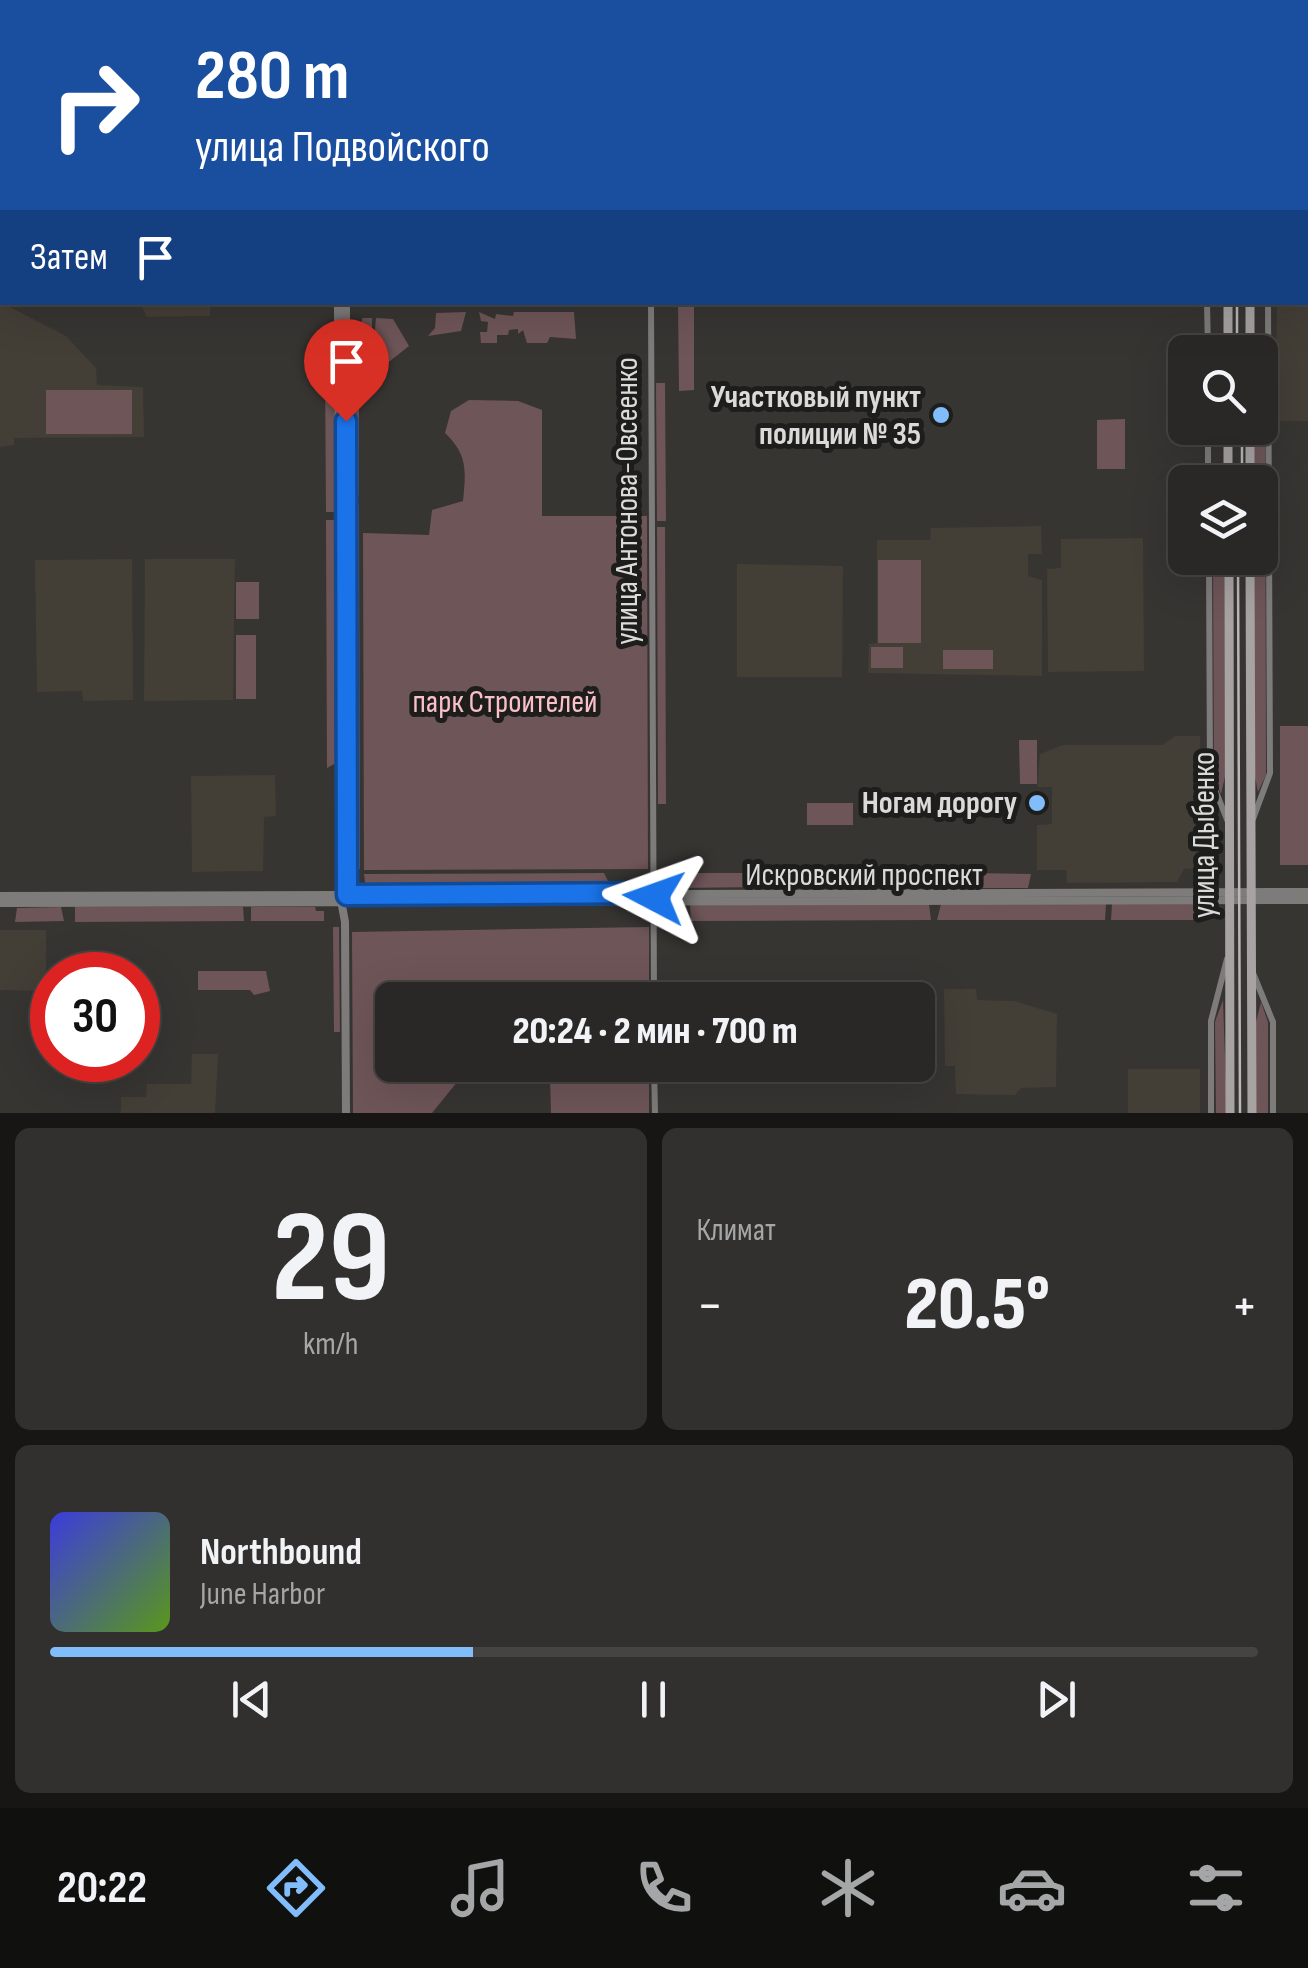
<!DOCTYPE html>
<html lang="ru">
<head>
<meta charset="utf-8">
<style>
  body { margin:0; font-family:"Sofia Sans Condensed",sans-serif; background:#31302e; color:#f1f3f6; height:100vh; display:flex; flex-direction:column; font-size:38px; white-space:nowrap }
  * { box-sizing:border-box; margin:0 }
  p { font-size:32px; color:#a5a6a7 }
  .icon { flex:none; width:55px; height:55px; fill:none; stroke:currentColor; stroke-width:2; stroke-linecap:round; stroke-linejoin:round }
  .map { position:relative; height:1113px; overflow:hidden }
  .panel { display:flex; flex-direction:column; gap:15px; padding:15px; background:#171615; flex:1 }
  .panel>* { flex:none }
  .banner { position:absolute; left:0px; top:0px; width:1310px; height:305px; box-shadow:0 10px 40px #0002,0 0 0 2px #454443; background:#1a4fa0; color:#fff; overflow:hidden }
  .fabs { position:absolute; left:1168px; top:335px; display:grid; gap:20px }
  .fabs a { display:grid; place-items:center; width:110px; height:110px; border-radius:15px; background:#292826; box-shadow:0 10px 40px #0002,0 0 0 2px #454443; font-size:50px }
  .speed { position:absolute; left:30px; top:952px; display:flex; gap:20px; font-size:50px; font-weight:700; text-align:center }
  .speed>* { display:grid; place-content:center; width:130px; height:130px; border-radius:50%; background:#292826; box-shadow:0 10px 40px #0002,0 0 0 2px #454443; line-height:1 }
  .speed .limit { border:15px solid #d22; background:#fff; color:#111 }
  .pin { position:absolute; display:grid; place-items:center; width:85px; height:85px; color:#fff; margin:-102px -42px; border-radius:50% 50% 50% 0; rotate:-45deg; box-shadow:0 0 10px #0007 }
  .pin .icon { rotate:45deg }
  .me { position:absolute; width:110px; margin:-55px; rotate:274deg; stroke-linejoin:round; filter:drop-shadow(0 0 8px #0008) }
  .turn { display:flex; align-items:center; gap:35px; height:210px; padding:0 30px; font-size:45px }
  .turn .icon { width:130px; height:130px; stroke-width:2.5 }
  .turn b { display:block; font-size:70px; line-height:85px }
  .then { display:flex; align-items:center; height:95px; padding:0 30px; background:#0003; gap:20px; font-size:38px }
  .big { font-size:75px; font-weight:800; line-height:1.1 }
  .panel .card { flex:1; display:flex; flex-direction:column; justify-content:center; gap:15px; min-width:0; padding:0 35px; border-radius:15px; background:#31302e }
  .panel .dial { align-items:center; gap:0 }
  .dial b { font-size:130px; line-height:1 }
  .song { display:flex; align-items:center; gap:30px }
  .cover { width:120px; height:120px; border-radius:15px; background:linear-gradient(135deg,hsl(240 70% 55%),hsl(90 70% 35%)) }
  .played { height:10px; border-radius:5px; background:linear-gradient(90deg,#81bdfa 35%,#454443 35%) }
  .keys { display:flex; justify-content:space-around; direction:ltr }
  .heat { display:flex; justify-content:space-between; align-items:center; font-size:55px; direction:ltr }
  .panel .tiles { flex:1; display:grid; gap:15px; grid-template-columns:1fr 1fr }
  .card:last-child { grid-column:span 2 }
  .trip { position:absolute; left:375px; top:982px; width:560px; height:100px; border-radius:15px; background:#292826; box-shadow:0 10px 40px #0002,0 0 0 2px #454443; font-weight:800; line-height:100px; text-align:center }
  .tab-bar { display:flex; height:160px; justify-content:space-around; align-items:center; background:#10100f; color:#a5a6a7 }
  .tab-bar .icon { width:70px; height:70px }
  .tab-bar .current { color:#81bdfa }
  .tab-bar b { font-size:45px; color:#f1f3f6 }
  .map>svg:first-child { display:block }
  .built { fill:#433e36 }
  .green { fill:#6e5558 }
  .lines { fill:none; stroke-linecap:round; stroke-linejoin:round }
  .minor { stroke:#7e7c7b; stroke-width:6 }
  .tertiary { stroke:#7e7c7b; stroke-width:8 }
  .secondary { stroke:#a6a3a2; stroke-width:9 }
  .tram { stroke:#b9b8b7; stroke-width:2.5 }
  .route-casing { stroke:#114b97; stroke-width:25 }
  .route { stroke:#1a73e8; stroke-width:18 }
  .poi-dot { fill:#81bdfa; stroke:#1d1d1b; stroke-width:4 }
  .labels { text-anchor:middle; dominant-baseline:central; stroke-width:10; stroke-linejoin:round; paint-order:stroke }
  .poi-label { font-size:32px; font-weight:bold; fill:#dbdad9; stroke:#1d1d1b; text-anchor:end }
  .street-label { font-size:32px; fill:#dbdad9; stroke:#1d1d1b }
  .park-label { font-size:32px; fill:#fac0c8; stroke:#1d1d1b }
</style>
</head>
<body>
<div class="map">
<svg width="1308" height="1113" viewBox="0 0 1308 1113">
  <rect width="100%" height="100%" fill="#373532"/>
  <g class="built">
    <path d="M1308,292v129h-33l2,-118 31,-1z"/>
    <path d="M0,302l66,34 30,32 1,17 46,2 1,50 -130,1v7l-14,2z"/>
    <path d="M140,303h70v13l-63,1z"/>
    <path d="M1041,526l1,28h-14v22l14,4v96l-174,-3 1,-29 8,-1v-103h53l1,-12z"/>
    <path d="M1143,538l1,133 -96,1 -1,-103 14,-1v-29z"/>
    <path d="M132,559l1,141 -50,1 -1,-10 -45,1 -2,-132z"/>
    <path d="M145,559h90l-2,141 -89,1z"/>
    <path d="M737,564l106,2 -1,111h-105z"/>
    <path d="M1175,736h25l-1,132 -15,1 -7,13 -110,1 -1,-13h-29v-45l15,-1v-37h-15l3,-33 23,-9h99z"/>
    <path d="M275,775l1,41 -12,1 -1,54 -71,1 -1,-96z"/>
    <path d="M0,930h46v61l-46,-1z"/>
    <path d="M944,989h32l1,11 37,1 43,13 -1,73 -35,1 -6,7 -59,-1 -1,-28h-10z"/>
    <path d="M192,1054h26l-3,59h-94v-16h25l1,-13h44z"/>
    <rect x="1128" y="1069" width="72" height="44"/>
  </g>
  <g class="green">
    <path d="M678,303h16v87l-15,1z"/>
    <path d="M466,312l-5,19 -33,5 7,-8 1,-15z"/>
    <path d="M479,312l16,7 1,-5 17,2 1,-4h60l2,27 -26,-2 -3,6h-20l-4,-13 -5,4v-5l-9,1 -1,5h-11v8h-16l-1,-11h7l1,-10 -7,-1z"/>
    <path d="M362,318h10v42l4,-42 17,1 16,27 -19,15h-28z"/>
    <path d="M1260,365h5l1,410 -8,17 -4,-20v-214h6v-76h-6v-54h6z"/>
    <path d="M325,366h9l1,146h-9z"/>
    <path d="M656,383h9l1,138h-9z"/>
    <path d="M359,386v110l-8,-3v-104z"/>
    <rect x="46" y="390" width="86" height="44"/>
    <path d="M469,400l49,1 24,9v106h105l1,353 -284,1 -1,-337 66,2 3,-25 31,-9c3,-30 5,-46 -18,-68l6,-22z"/>
    <path d="M1125,419v50h-28v-49z"/>
    <path d="M359,503l1,366h-8l-1,-364z"/>
    <path d="M326,520h9l1,243 -9,5z"/>
    <path d="M657,527h8l1,277h-8z"/>
    <path d="M1213,558h12l1,214 -5,22 -7,-16z"/>
    <rect x="878" y="560" width="43" height="83"/>
    <rect x="236" y="582" width="23" height="37"/>
    <rect x="236" y="635" width="20" height="64"/>
    <rect x="871" y="647" width="32" height="21"/>
    <rect x="943" y="650" width="50" height="19"/>
    <rect x="1280" y="726" width="28" height="139"/>
    <path d="M1019,740h18v44h-17z"/>
    <rect x="807" y="803" width="46" height="22"/>
    <path d="M604,873l6,12 -6,4 -238,1 -2,-16z"/>
    <path d="M688,873h279v12l-292,3v-5h13z"/>
    <path d="M973,873l58,1 -3,14h-54z"/>
    <path d="M1202,903l-1,17h-90l1,-16z"/>
    <path d="M929,904l2,16 -240,1 -1,-16z"/>
    <path d="M941,904h165l-1,16h-168z"/>
    <path d="M61,907l3,14 -49,1 2,-14z"/>
    <path d="M75,907h168l1,14 -169,1z"/>
    <path d="M251,907h64l1,4h8v10h-73z"/>
    <path d="M333,927h6l1,105h-6z"/>
    <path d="M649,927v73h-257v65h79l-39,48h-79l-1,-181z"/>
    <path d="M198,971h68l4,20 -16,4 -4,-5h-52z"/>
    <path d="M1223,1000l4,113h-11l-1,-91z"/>
    <path d="M1261,1002l7,20v91h-12v-91z"/>
    <path d="M532,1065h117v48h-98l-1,-34z"/>
  </g>
  <g class="lines">
    <g class="minor">
      <path d="M650,0v2"/>
      <path d="M651,302l3,698"/>
      <path d="M1207,302l1,50"/>
      <path d="M1208,428v54"/>
      <path d="M1209,558l1,219 18,45"/>
      <path d="M1253,819l17,-46 -2,-471"/>
      <path d="M1253,973l20,49v91"/>
      <path d="M654,1065l1,48"/>
      <path d="M1211,1113v-92l16,-62"/>
    </g>
    <g class="tertiary">
      <path d="M337,0v2"/>
      <path d="M345,0v2"/>
      <path d="M338,302l2,593 5,27 1,191"/>
      <path d="M0,896l1308,-4"/>
      <path d="M346,898v-596"/>
      <path d="M0,903l1308,-3"/>
    </g>
    <g class="secondary">
      <path d="M1248,0v2"/>
      <path d="M1225,2v-2"/>
      <path d="M1228,302v50"/>
      <path d="M1250,302v50"/>
      <path d="M1228,428v54"/>
      <path d="M1250,428v54"/>
      <path d="M1229,558l1,555"/>
      <path d="M1250,558l2,555"/>
    </g>
    <g class="tram">
      <path d="M1235,0l1,2"/>
      <path d="M1237,302v50"/>
      <path d="M1242,428v54"/>
      <path d="M1238,558l2,555"/>
    </g>
  </g>
  <g class="lines">
    <g class="route-casing">
      <path id="route" d="M346,421l1,474 307,-2v4"/>
    </g>
    <use href="#route" class="route"/>
  </g>
  <g class="poi-dot">
    <circle cx="941" cy="415" r="10"/>
    <circle cx="1037" cy="803" r="10"/>
  </g>
  <g class="labels">
    <g class="poi-label">
      <text x="921" y="397">Участковый пункт<tspan x="921" dy="37">полиции № 35</tspan></text>
      <text x="1017" y="803">Ногам дорогу</text>
    </g>
    <g class="street-label">
      <text transform="translate(627 501) rotate(-90)">улица Антонова-Овсеенко</text>
      <text transform="translate(1204 835) rotate(-90)">улица Дыбенко</text>
      <text x="864" y="875">Искровский проспект</text>
    </g>
    <g class="park-label">
      <text x="505" y="702">парк Строителей</text>
    </g>
  </g>
</svg>
<div class="fabs">
<a><svg class="icon" aria-label="search" viewBox="0 0 24 24"><circle cx="10" cy="10" r="6"/><path d="M15 15l6 6"/></svg></a>
<a><svg class="icon" aria-label="layers" viewBox="0 0 24 24"><path d="M12 4l9 5-9 5-9-5zM3 14l9 5 9-5"/></svg></a>
</div>
<div class="speed"><div class="limit">30</div></div>
<div class="pin" style="left:346px;top:421px;background:#d93025"><svg class="icon" aria-label="arrive" viewBox="0 0 24 24"><path d="M6 21V4h12l-3 4 3 4H6"/></svg></div>
<svg class="me" style="left:654px;top:897px" viewBox="-20 -20 40 40"><path d="M0-17L14 15 0 8-14 15z" fill="#1a73e8" stroke="#fff" stroke-width="4"/></svg>
<div class="trip">20:24 · 2 мин · 700 m</div>
<div class="banner">
<div class="turn"><svg class="icon" aria-label="right" viewBox="0 0 24 24"><path d="M7 20v-9h11M14 6l5 5-5 5"/></svg><div><b>280 m</b>улица Подвойского</div></div>
<div class="then">Затем<svg class="icon" aria-label="arrive" viewBox="0 0 24 24"><path d="M6 21V4h12l-3 4 3 4H6"/></svg></div>
</div>
</div>
<section class="panel">
<div class="tiles">
<div class="card dial"><b>29</b><p>km/h</p></div>
<div class="card"><p>Климат</p>
<div class="heat"><a>−</a><b class="big">20.5°</b><a>+</a></div>
</div>
<div class="card">
<div class="song"><i class="cover"></i><div><b>Northbound</b><p>June Harbor</p></div></div>
<div class="played"></div>
<div class="keys"><svg class="icon" aria-label="previous" viewBox="0 0 24 24"><path d="M18 5L8 12l10 7zM5 5v14"/></svg><svg class="icon" aria-label="pause" viewBox="0 0 24 24"><path d="M8 5v14M16 5v14"/></svg><svg class="icon" aria-label="next" viewBox="0 0 24 24"><path d="M6 5l10 7-10 7zM19 5v14"/></svg></div>
</div>
</div>
</section>
<nav class="tab-bar">
<b>20:22</b>
<svg class="icon current" aria-label="directions" viewBox="0 0 24 24"><path d="M12 3l9 9-9 9-9-9zM9 14v-3h6M13 9l2 2-2 2"/></svg>
<svg class="icon" aria-label="music" viewBox="0 0 24 24"><path d="M9 18V5l10-2v13"/><circle cx="6" cy="18" r="3"/><circle cx="16" cy="16" r="3"/></svg>
<svg class="icon" aria-label="phone" viewBox="0 0 24 24"><path d="M5 4h4l2 5-3 2q2 4 5 5l2-3 5 2v4C11 20 4 13 5 4z"/></svg>
<svg class="icon" aria-label="climate" viewBox="0 0 24 24"><path d="M12 3v18M4 7l16 10M4 17L20 7"/></svg>
<svg class="icon" aria-label="car" viewBox="0 0 24 24"><path d="M5 17H2v-5l4-1 3-4h7l3 4 3 1v5h-3M9 17h6M6 11h13"/><circle cx="7" cy="17" r="2"/><circle cx="17" cy="17" r="2"/></svg>
<svg class="icon" aria-label="filters" viewBox="0 0 24 24"><path d="M4 7h16M4 17h16"/><circle cx="9" cy="7" r="2"/><circle cx="15" cy="17" r="2"/></svg>
</nav>
</body>
</html>
